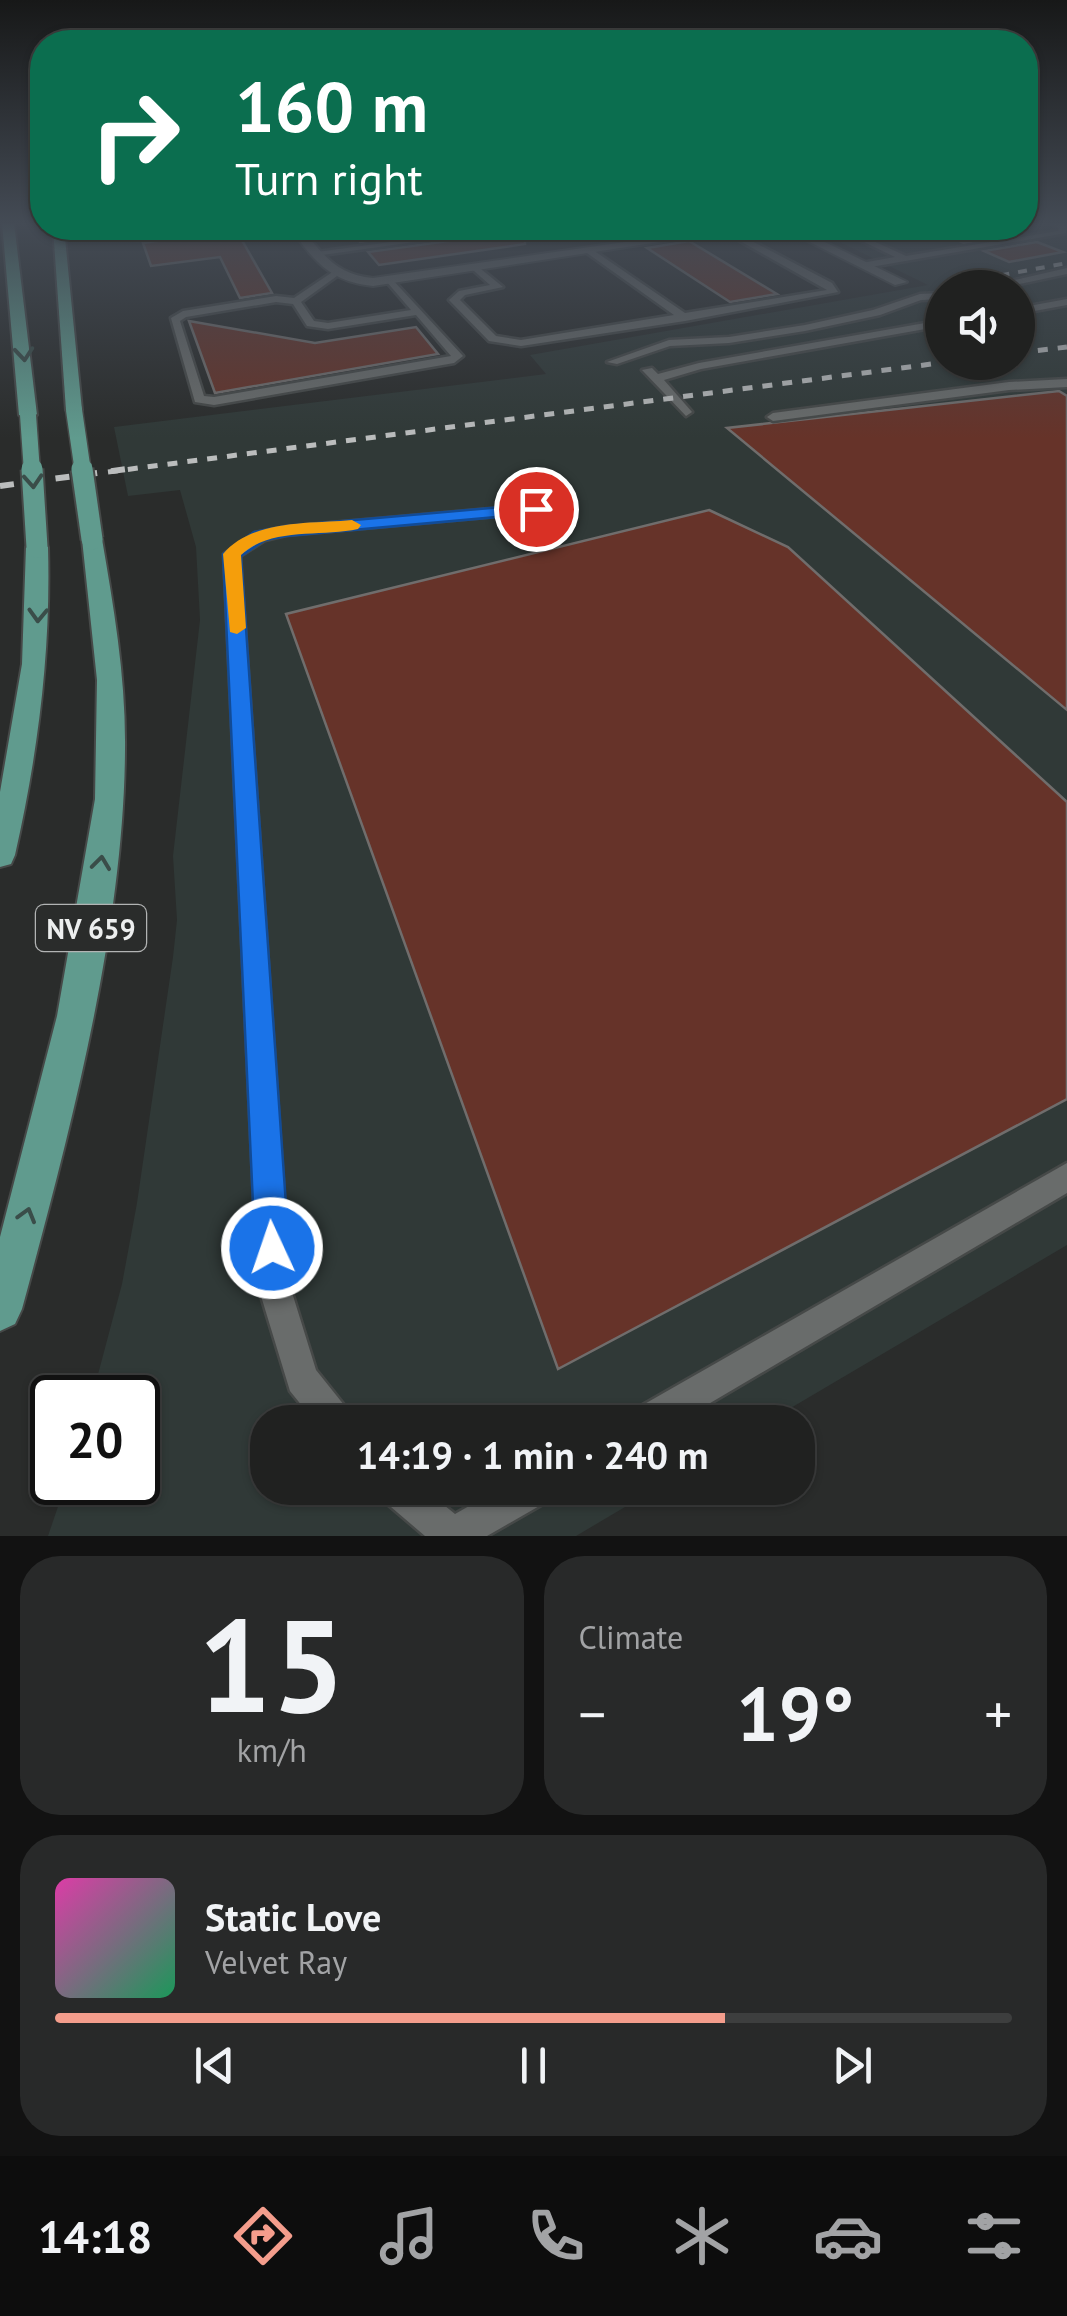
<!DOCTYPE html>
<html lang="en">
<head>
<meta charset="utf-8">
<style>
  body { margin:0; font-family:"PT Sans",sans-serif; background:#282929; color:#f1f3f6; height:100vh; display:flex; flex-direction:column; font-size:38px; white-space:nowrap }
  * { box-sizing:border-box; margin:0 }
  p { font-size:32px; color:#a2a3a5 }
  .icon { flex:none; width:55px; height:55px; fill:none; stroke:currentColor; stroke-width:2; stroke-linecap:round; stroke-linejoin:round }
  .map { position:relative; height:1536px; overflow:hidden }
  .panel { display:flex; flex-direction:column; gap:20px; padding:20px; background:#121212; flex:1 }
  .panel>* { flex:none }
  .banner { position:absolute; left:30px; top:30px; width:1008px; height:210px; border-radius:40px; box-shadow:0 2px 8px #0004,0 0 0 2px #3d3e3e; background:#0b6e4f; color:#fff; overflow:hidden }
  .tools { position:absolute; left:925px; top:270px; display:grid; gap:20px }
  .tools a { display:grid; place-items:center; width:110px; height:110px; border-radius:50%; background:#202120; box-shadow:0 2px 8px #0004,0 0 0 2px #3d3e3e; font-size:50px }
  .speed { position:absolute; left:30px; top:1375px; display:flex; gap:20px; font-size:50px; font-weight:700; text-align:center }
  .speed>* { display:grid; place-content:center; width:130px; height:130px; border-radius:50%; background:#202120; box-shadow:0 2px 8px #0004,0 0 0 2px #3d3e3e; line-height:1 }
  .speed .limit { border:5px solid #111; border-radius:15px; background:#fff; color:#111 }
  .pin { position:absolute; display:grid; place-items:center; width:85px; height:85px; color:#fff; margin:-42px; border:5px solid #fff; border-radius:50%; box-shadow:0 2px 10px #0007 }
  .me { position:absolute; width:110px; margin:-55px; rotate:357deg; stroke-linejoin:round; filter:drop-shadow(0 0 8px #0008) }
  .turn { display:flex; align-items:center; gap:35px; height:210px; padding:0 40px; font-size:45px }
  .turn .icon { width:130px; height:130px; stroke-width:2.5 }
  .turn b { display:block; font-size:70px; line-height:85px }
  .big { font-size:75px; font-weight:600; line-height:1.1 }
  .panel .tile { flex:1; display:flex; flex-direction:column; justify-content:center; gap:15px; min-width:0; padding:0 35px; border-radius:40px; background:#282929 }
  .panel .dial { align-items:center; gap:0 }
  .dial b { font-size:130px; line-height:1 }
  .song { display:flex; align-items:center; gap:30px }
  .cover { width:120px; height:120px; border-radius:15px; background:linear-gradient(135deg,hsl(320 70% 55%),hsl(150 70% 35%)) }
  .played { height:10px; border-radius:5px; background:linear-gradient(90deg,#f49d8c 70%,#3d3e3e 70%) }
  .keys { display:flex; justify-content:space-around; direction:ltr }
  .heat { display:flex; justify-content:space-between; align-items:center; font-size:55px; direction:ltr }
  .panel .tiles { flex:1; display:grid; gap:20px; grid-template-columns:1fr 1fr }
  .tile:last-child { grid-column:span 2 }
  .trip { position:absolute; left:250px; top:1405px; width:565px; height:100px; border-radius:40px; background:#202120; box-shadow:0 2px 8px #0004,0 0 0 2px #3d3e3e; font-weight:600; line-height:100px; text-align:center }
  .menu { display:flex; height:160px; justify-content:space-around; align-items:center; background:#0d0d0d; color:#a2a3a5 }
  .menu .icon { width:70px; height:70px }
  .menu .current { color:#f49d8c }
  .menu b { font-size:45px; color:#f1f3f6 }
  .map>svg:first-child { display:block }
  .built { fill:#303937; fill-rule:evenodd }
  .building { fill:#663329; stroke:#706d6c; stroke-width:2.5 }
  .lines { fill:none; stroke-linecap:round; stroke-linejoin:round }
  .service-casing { stroke:#464948; stroke-width:5 }
  .minor-casing { stroke:#464948; stroke-width:4 }
  .primary-casing { stroke:#464948; stroke-width:4 }
  .service { fill:#696c6b; fill-rule:evenodd }
  .minor { fill:#696c6b; fill-rule:evenodd }
  .primary { fill:#609b8e; fill-rule:evenodd }
  .rail-far2 { stroke:#bbbdbd; stroke-width:4; stroke-dasharray:9 9; stroke-linecap:butt }
  .rail-far1 { stroke:#bbbdbd; stroke-width:5; stroke-dasharray:10 10; stroke-linecap:butt }
  .rail { stroke:#bbbdbd; stroke-width:6; stroke-dasharray:14 14; stroke-linecap:butt }
  .primary-bridge-far1-casing { stroke:#464948; stroke-width:19; stroke-linecap:butt }
  .primary-bridge-casing { stroke:#464948; stroke-width:25; stroke-linecap:butt }
  .primary-bridge-far1 { stroke:#609b8e; stroke-width:16 }
  .primary-bridge { stroke:#609b8e; stroke-width:21 }
  .oneway { stroke:#3a4d49 }
  .route { fill:#1a73e8; stroke:#114b97; stroke-width:2.5 }
  .slow { fill:#f59e0b }
  .labels { text-anchor:middle; dominant-baseline:central; stroke-width:10; stroke-linejoin:round; paint-order:stroke }
  .shield { fill:#2a2c2b; stroke:#b2b4b4; stroke-width:2.5 }
  .shield-label { font-size:28px; font-weight:bold; fill:#eceeee }
</style>
</head>
<body>
<div class="map">
<svg width="1067" height="1536" viewBox="0 0 1067 1536">
  <rect width="100%" height="100%" fill="#2a2c2b"/>
  <path class="built" d="M1025,223h42v1022l-300,177h-499v66h389l-81,48h-528l18,-53 72,-1v-84l-46,-1 30,-113 15,-81 36,-246 4,-37 -4,-64 27,-236 -4,-73 -16,-57 -52,6 -14,-69 432,-53 -16,-19 398,-70 -117,-57h214zM942,288h76v74h-76z"/>
  <g class="building">
    <path d="M219,228h16l37,65 -32,5 -20,-41 -69,9 -8,-23 73,-11z"/>
    <path d="M347,228h122l-109,14z"/>
    <path d="M517,228h7l1,16 -146,21 -11,-13 146,-20z"/>
    <path d="M928,228h73l16,6 -53,9z"/>
    <path d="M689,241l88,53 -47,8 -83,-54z"/>
    <path d="M1037,242l26,10 -54,10 -25,-11z"/>
    <path d="M189,321l126,22 101,-16 22,27 -223,39z"/>
    <path d="M1059,391l8,5v314l-340,-282z"/>
    <path d="M709,510l79,37 279,255v297l-509,270 -272,-755z"/>
  </g>
  <g class="lines">
    <g class="service-casing">
      <g id="service">
        <path d="M1049,223l18,2 -1,8 -201,35 -3,-5 33,-6 -60,-29h10l61,28 152,-25 1,-3z"/>
        <path d="M107,228l30,6 78,-6 -78,12 -28,-4z"/>
        <path d="M493,228h20l-198,28 -5,-3z"/>
        <path d="M727,228l105,55 6,9 -153,29 -164,25 -32,-5 -40,-41 10,-9 31,-6 -17,-15 3,-5 27,22 -38,8 -5,5 36,36 25,4 153,-25 -87,-62 3,-5 95,65 142,-23 -103,-58z"/>
        <path d="M1067,268v6l-66,14h-21z"/>
        <path d="M334,271l3,5 -36,26 13,19 14,2 83,-13 -25,-29 5,-3 72,78 -9,7 -240,42 -19,-3 -24,-84 12,-7 93,-15 18,2zM276,302l17,2 14,22 21,3 88,-14 35,41 -237,41 -10,-1 -24,-75 6,-4z"/>
        <path d="M942,293v6l-21,1 -41,15 -75,16 -76,12 -59,3 -53,18 -10,-2 62,-22 60,-3 76,-12 68,-15 47,-16z"/>
        <path d="M1067,299v6l-49,9v-6z"/>
        <path d="M942,320v6l-241,43 -37,11 28,32 -6,4 -44,-46 10,-2 6,6 41,-11z"/>
        <path d="M1067,379v8l-58,3 -236,31 -6,-4 6,-4 236,-31z"/>
        <path d="M536,505l7,4 -2,3 -255,23 -21,5 -25,16 50,730 26,84 32,40 5,12h-38l-25,-31 -32,-105 -34,-732 31,-21 31,-6z"/>
        <path d="M1067,1163v30l-389,229h-49l5,-12z"/>
        <path d="M379,1488h44l32,26 46,-26h52l-5,13 -61,35h-62l-41,-35z"/>
      </g>
    </g>
    <g class="minor-casing">
      <g id="minor">
        <path d="M302,228h10l-4,8c19,24 33,39 65,42l350,-50h27l-377,58c-38,-4 -55,-20 -77,-50z"/>
        <path d="M782,228h14l111,54 -12,3z"/>
      </g>
    </g>
    <g class="primary-casing">
      <g id="primary">
        <path d="M2,223h12l23,192 -9,5 -9,-5z"/>
        <path d="M53,228h11l18,182 -8,5 -8,-5z"/>
        <path d="M92,533l10,6c12,70 24,140 23,211 -1,179 -56,386 -103,559l-7,15 -15,7v-94l57,-221 38,-217 2,-119 -15,-141z"/>
        <path d="M37,541l11,6c3,105 -10,206 -33,308l-4,9 -11,3v-75l22,-128 4,-117z"/>
      </g>
    </g>
    <use href="#service" class="service"/>
    <use href="#minor" class="minor"/>
    <use href="#primary" class="primary"/>
    <path class="rail-far2" d="M965,282l102,-19"/>
    <g class="rail-far1">
      <path d="M1018,353l49,-6"/>
      <path d="M108,472l839,-110"/>
    </g>
    <path class="rail" d="M0,486l127,-17"/>
    <g class="primary-bridge-far1-casing">
      <g id="primary-bridge-far1">
        <path d="M74,410l9,62"/>
        <path d="M28,415l4,57"/>
      </g>
    </g>
    <g class="primary-bridge-casing">
      <g id="primary-bridge">
        <path d="M32,469l5,78"/>
        <path d="M82,469l10,70"/>
      </g>
    </g>
    <use href="#primary-bridge-far1" class="primary-bridge-far1"/>
    <use href="#primary-bridge" class="primary-bridge"/>
  </g>
  <defs><path id="oneway-chevron" d="M-2-3.5L2.5 0L-2 3.5" fill="none" stroke-width="1.6" stroke-linecap="round" stroke-linejoin="round" transform="scale(2.5)"/></defs>
  <g class="oneway">
    <use href="#oneway-chevron" transform="translate(24 354) rotate(85)"/>
    <use href="#oneway-chevron" transform="translate(33 481) rotate(86)"/>
    <use href="#oneway-chevron" transform="translate(38 615) rotate(92)"/>
    <use href="#oneway-chevron" transform="translate(101 863) rotate(-83)"/>
    <use href="#oneway-chevron" transform="translate(27 1215) rotate(-74)"/>
  </g>
  <linearGradient id="sky" x2="0" y2="1"><stop stop-color="#171818"/><stop offset="0.51" stop-color="#444b55"/><stop offset="1" stop-color="#444b55" stop-opacity="0"/></linearGradient>
  <rect width="1067" height="438" fill="url(#sky)"/>
  <path class="route" d="M536,504l6,2v7l-256,23 -21,4 -24,16 48,692 -5,12 -12,5 -12,-5 -5,-12 -32,-694 31,-22 32,-6z"/>
  <path class="slow" d="M352,520l9,5 -3,4c-37,8 -88,-2 -117,26l5,73 -9,6 -7,-2 -7,-78c29,-35 88,-30 129,-34z"/>
  <g class="labels">
    <rect class="shield" x="36" y="905" width="110" height="46" rx="8"/>
    <g class="shield-label">
      <text x="91" y="928">NV 659</text>
    </g>
  </g>
</svg>
<div class="tools">
<a><svg class="icon" aria-label="sound" viewBox="0 0 24 24"><path d="M4 9h4l5-4v14l-5-4H4zM17 9q2 3 0 6"/></svg></a>
</div>
<div class="speed"><div class="limit">20</div></div>
<div class="pin" style="left:536px;top:509px;background:#d93025"><svg class="icon" aria-label="arrive" viewBox="0 0 24 24"><path d="M6 21V4h12l-3 4 3 4H6"/></svg></div>
<svg class="me" style="left:272px;top:1248px" viewBox="-20 -20 40 40"><circle r="17" fill="#1a73e8" stroke="#fff" stroke-width="3"/><path d="M0-11L8 9 0 5-8 9z" fill="#fff"/></svg>
<div class="trip">14:19 · 1 min · 240 m</div>
<div class="banner">
<div class="turn"><svg class="icon" aria-label="right" viewBox="0 0 24 24"><path d="M7 20v-9h11M14 6l5 5-5 5"/></svg><div><b>160 m</b>Turn right</div></div>
</div>
</div>
<section class="panel">
<div class="tiles">
<div class="tile dial"><b>15</b><p>km/h</p></div>
<div class="tile"><p>Climate</p>
<div class="heat"><a>−</a><b class="big">19°</b><a>+</a></div>
</div>
<div class="tile">
<div class="song"><i class="cover"></i><div><b>Static Love</b><p>Velvet Ray</p></div></div>
<div class="played"></div>
<div class="keys"><svg class="icon" aria-label="previous" viewBox="0 0 24 24"><path d="M18 5L8 12l10 7zM5 5v14"/></svg><svg class="icon" aria-label="pause" viewBox="0 0 24 24"><path d="M8 5v14M16 5v14"/></svg><svg class="icon" aria-label="next" viewBox="0 0 24 24"><path d="M6 5l10 7-10 7zM19 5v14"/></svg></div>
</div>
</div>
</section>
<nav class="menu">
<b>14:18</b>
<svg class="icon current" aria-label="directions" viewBox="0 0 24 24"><path d="M12 3l9 9-9 9-9-9zM9 14v-3h6M13 9l2 2-2 2"/></svg>
<svg class="icon" aria-label="music" viewBox="0 0 24 24"><path d="M9 18V5l10-2v13"/><circle cx="6" cy="18" r="3"/><circle cx="16" cy="16" r="3"/></svg>
<svg class="icon" aria-label="phone" viewBox="0 0 24 24"><path d="M5 4h4l2 5-3 2q2 4 5 5l2-3 5 2v4C11 20 4 13 5 4z"/></svg>
<svg class="icon" aria-label="climate" viewBox="0 0 24 24"><path d="M12 3v18M4 7l16 10M4 17L20 7"/></svg>
<svg class="icon" aria-label="car" viewBox="0 0 24 24"><path d="M5 17H2v-5l4-1 3-4h7l3 4 3 1v5h-3M9 17h6M6 11h13"/><circle cx="7" cy="17" r="2"/><circle cx="17" cy="17" r="2"/></svg>
<svg class="icon" aria-label="filters" viewBox="0 0 24 24"><path d="M4 7h16M4 17h16"/><circle cx="9" cy="7" r="2"/><circle cx="15" cy="17" r="2"/></svg>
</nav>
</body>
</html>
